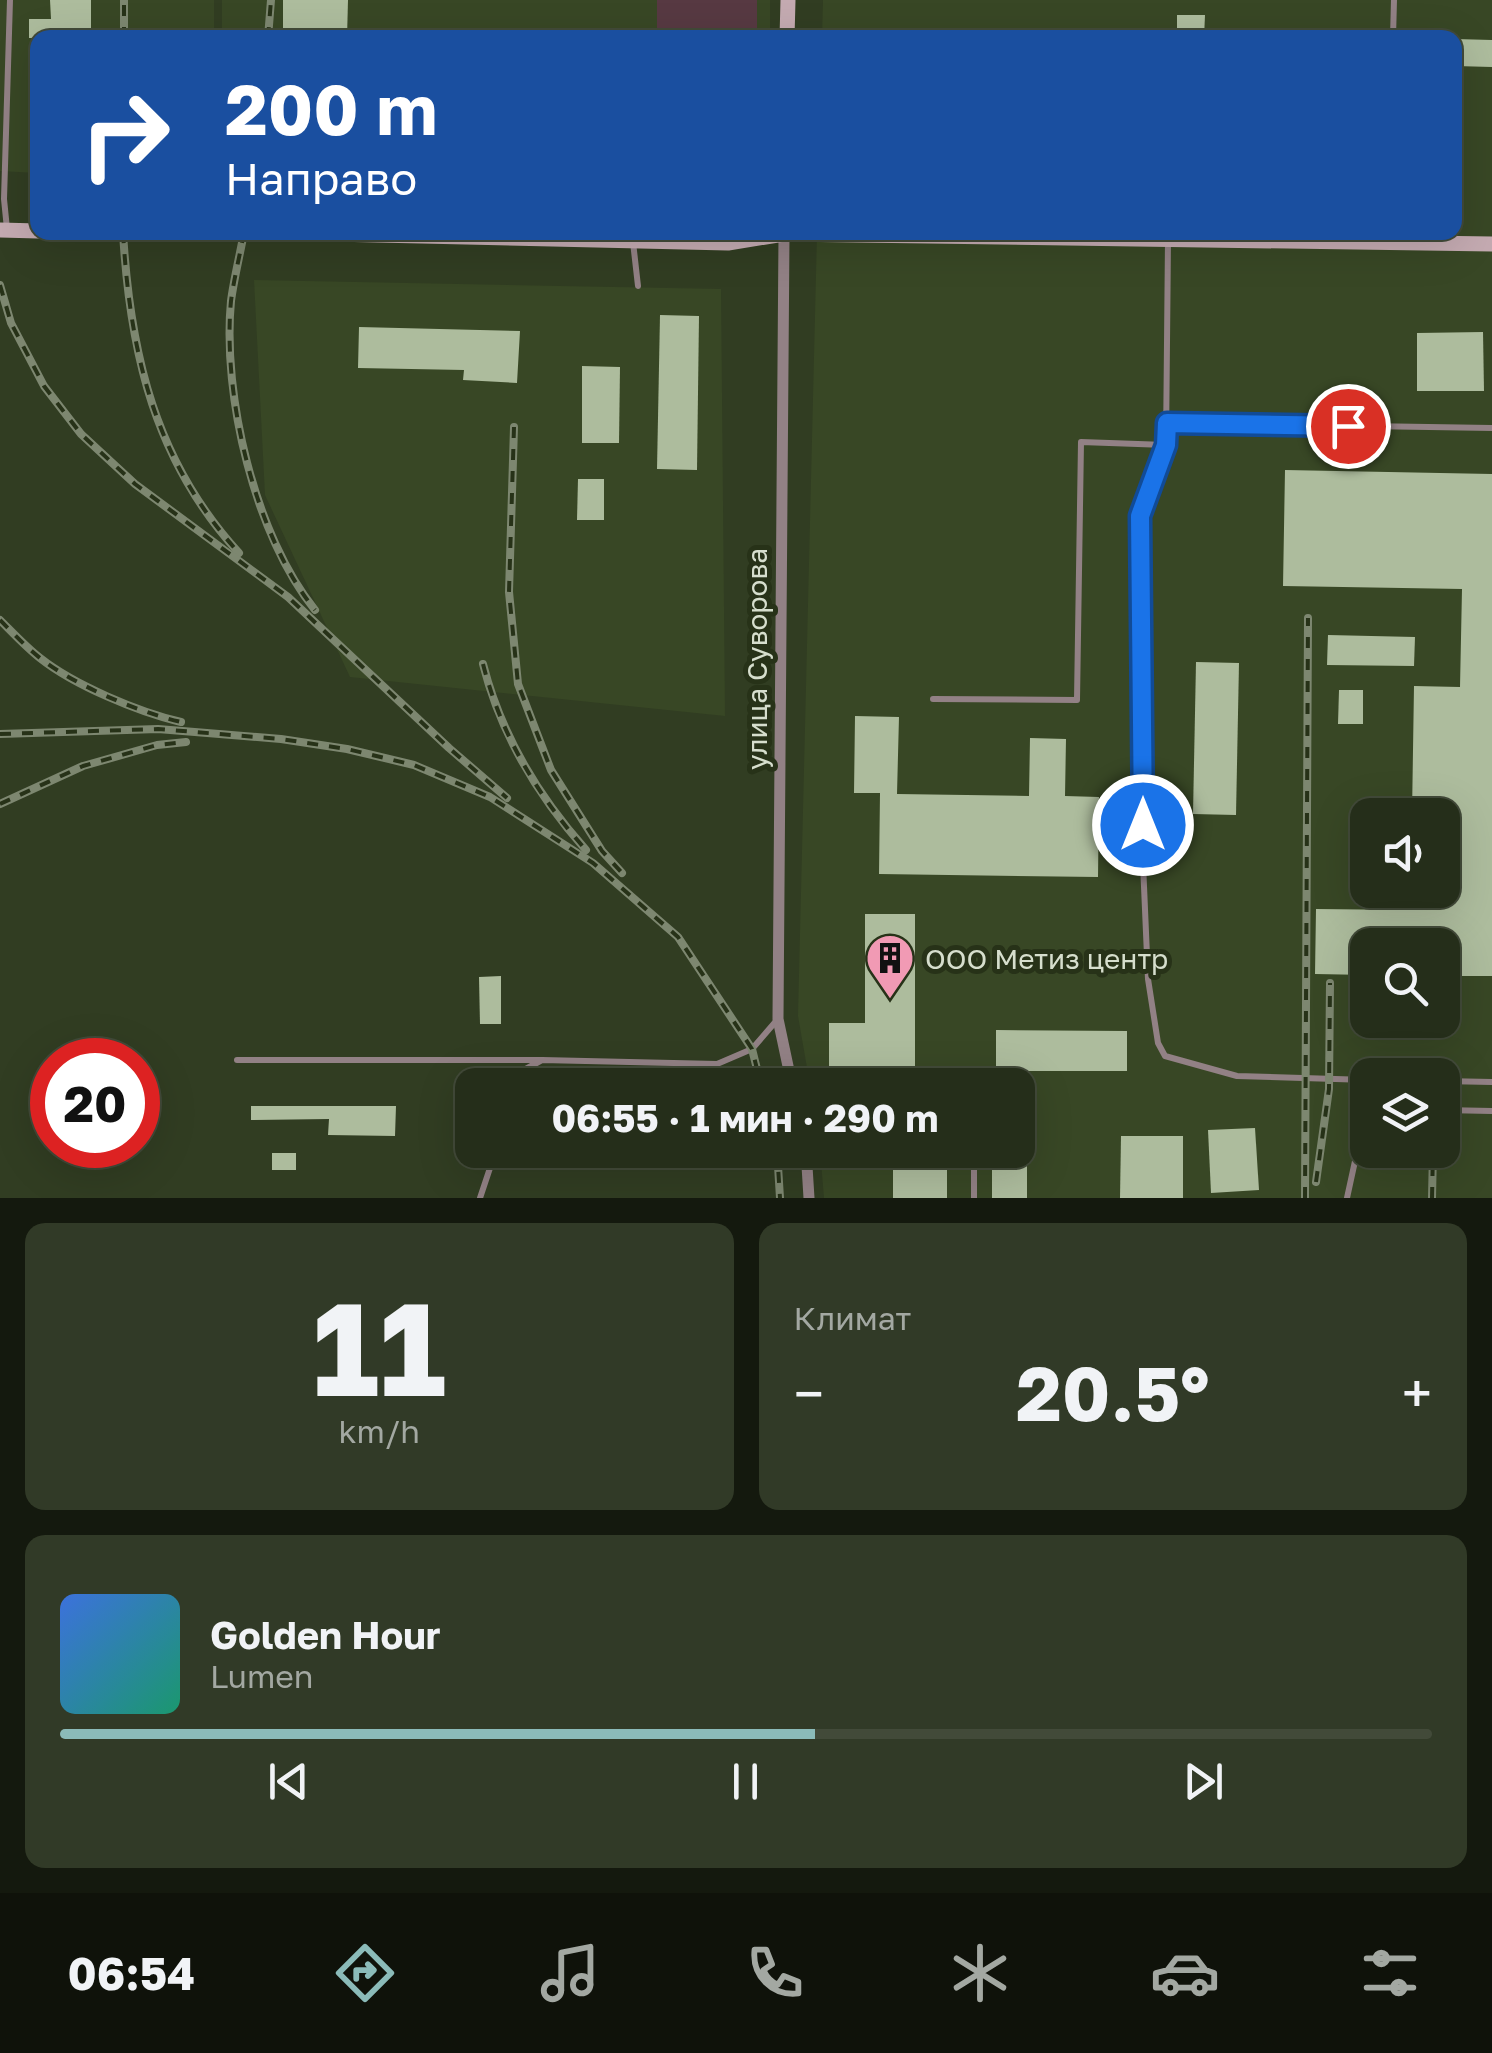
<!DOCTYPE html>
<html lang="ru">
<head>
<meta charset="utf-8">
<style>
  body { margin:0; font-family:"Golos Text",sans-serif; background:#313a27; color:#f1f3f6; height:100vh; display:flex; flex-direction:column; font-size:38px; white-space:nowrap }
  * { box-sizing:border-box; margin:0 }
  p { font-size:32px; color:#a3a8a2 }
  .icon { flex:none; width:55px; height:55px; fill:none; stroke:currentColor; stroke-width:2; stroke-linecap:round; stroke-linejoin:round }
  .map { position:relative; height:1198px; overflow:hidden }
  .side { display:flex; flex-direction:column; gap:25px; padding:25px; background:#14190e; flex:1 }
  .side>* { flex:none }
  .hud { position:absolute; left:30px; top:30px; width:1432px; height:210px; border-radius:20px; box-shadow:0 10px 40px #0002,0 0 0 2px #424a39; background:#1a4fa0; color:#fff; overflow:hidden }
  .fabs { position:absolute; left:1350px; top:798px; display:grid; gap:20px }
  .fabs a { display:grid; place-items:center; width:110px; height:110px; border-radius:20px; background:#252e1a; box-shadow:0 10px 40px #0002,0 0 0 2px #424a39; font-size:50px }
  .speed { position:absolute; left:30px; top:1038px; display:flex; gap:20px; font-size:50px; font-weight:700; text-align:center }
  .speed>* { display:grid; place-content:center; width:130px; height:130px; border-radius:50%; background:#252e1a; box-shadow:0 10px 40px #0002,0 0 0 2px #424a39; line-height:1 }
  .speed .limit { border:15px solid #d22; background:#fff; color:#111 }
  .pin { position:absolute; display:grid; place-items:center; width:85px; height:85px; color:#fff; margin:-42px; border:5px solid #fff; border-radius:50%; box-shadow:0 2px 10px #0007 }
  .me { position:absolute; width:110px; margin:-55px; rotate:0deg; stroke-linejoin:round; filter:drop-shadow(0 0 8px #0008) }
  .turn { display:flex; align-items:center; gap:35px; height:210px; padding:0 30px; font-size:45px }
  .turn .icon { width:130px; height:130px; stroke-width:2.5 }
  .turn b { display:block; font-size:70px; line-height:85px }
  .big { font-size:75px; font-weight:700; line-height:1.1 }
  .side .tile { flex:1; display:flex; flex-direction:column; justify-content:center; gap:15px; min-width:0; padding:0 35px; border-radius:20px; background:#313a27 }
  .side .dial { align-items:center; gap:0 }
  .dial b { font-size:130px; line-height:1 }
  .song { display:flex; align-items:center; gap:30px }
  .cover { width:120px; height:120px; border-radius:15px; background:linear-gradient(135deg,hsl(220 70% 55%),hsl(160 70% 35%)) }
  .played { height:10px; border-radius:5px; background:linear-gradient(90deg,#8bbbb9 55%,#424a39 55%) }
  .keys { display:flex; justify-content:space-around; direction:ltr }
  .heat { display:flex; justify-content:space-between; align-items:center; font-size:55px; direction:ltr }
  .side .tiles { flex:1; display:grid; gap:25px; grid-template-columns:1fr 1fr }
  .tile:last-child { grid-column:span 2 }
  .trip { position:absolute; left:455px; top:1068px; width:580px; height:100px; border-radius:20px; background:#252e1a; box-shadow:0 10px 40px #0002,0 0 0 2px #424a39; font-weight:700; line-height:100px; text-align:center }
  .tabs { display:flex; height:160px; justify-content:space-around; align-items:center; background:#0f120a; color:#a3a8a2 }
  .tabs .icon { width:70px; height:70px }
  .tabs .on { color:#8bbbb9 }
  .tabs b { font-size:45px; color:#f1f3f6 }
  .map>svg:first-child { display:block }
  .built { fill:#384725; fill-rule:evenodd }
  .green { fill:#573942 }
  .building { fill:#adbc9d }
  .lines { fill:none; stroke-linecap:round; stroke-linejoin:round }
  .lane { stroke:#928185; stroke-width:6 }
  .street { stroke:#928185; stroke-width:11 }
  .secondary { stroke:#c4aab1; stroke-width:15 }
  .rail-casing { stroke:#7d8770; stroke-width:8 }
  .rail { stroke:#273218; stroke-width:4; stroke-dasharray:11; stroke-linecap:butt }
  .route-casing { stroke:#114b97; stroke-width:25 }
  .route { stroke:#1a73e8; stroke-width:18 }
  .labels { text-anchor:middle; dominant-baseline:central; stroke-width:10; stroke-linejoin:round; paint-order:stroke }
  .street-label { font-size:28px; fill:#d6decd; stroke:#273218 }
  .poi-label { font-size:28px; fill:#d6decd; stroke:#273218; text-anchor:start }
</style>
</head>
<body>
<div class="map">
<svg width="1492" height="1198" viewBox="0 0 1492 1198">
  <rect width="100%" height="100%" fill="#313d22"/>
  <g class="built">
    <path d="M0,0h214v37l-176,1 -1,135 -37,-2z"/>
    <path d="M222,0h548v37l-548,1z"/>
    <path d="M823,0h669v1198h-668l-4,-48h198v-65h-208l-12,-69 19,-783 638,-1v-194l-633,-1zM1368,815h74v75h-74zM1368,945h74v75h-74zM1368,1075h74v75h-74z"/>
    <path d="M254,280l467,9 4,427 -375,-39 -85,-182z"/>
  </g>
  <rect class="green" x="657" y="0" width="100" height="37"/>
  <g class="building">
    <path d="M50,0h41v38h-62v-19h22z"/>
    <path d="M283,0h65l-1,38h-64z"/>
    <path d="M1177,15h28l-1,23h-27z"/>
    <path d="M1455,39l37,1v27l-37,-1z"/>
    <path d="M660,315l39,1 -2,154 -40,-1z"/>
    <path d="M359,327l161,4 -3,52 -54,-3 1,-10 -106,-2z"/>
    <path d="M1483,332l1,59h-67v-58z"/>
    <path d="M582,366l38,1 -1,76h-37z"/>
    <path d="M1285,470l207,4v502h-50v-31h-74v30l-53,-1 1,-65 94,1 1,-20h31v-75h-30l2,-129 46,1 2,-98 -179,-3z"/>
    <path d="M578,479h26v41h-27z"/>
    <path d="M1328,635l87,2 -1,29 -87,-1z"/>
    <path d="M1196,662l43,1 -3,152 -43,-1z"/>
    <path d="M1339,690h24v34h-25z"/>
    <path d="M855,716l44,1 -2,77 132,2 1,-58 36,1 -1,57 34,1 -1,80 -219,-3 1,-81h-26z"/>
    <path d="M865,914h50v171h-86v-62h36z"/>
    <path d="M501,976v48h-21l-1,-47z"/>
    <path d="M996,1030l131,1v40h-131z"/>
    <path d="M251,1106h145l-1,30 -67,-1 1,-16 -78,1z"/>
    <path d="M1255,1128l4,62 -48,3 -3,-63z"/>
    <path d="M1121,1136h62v62h-63z"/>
    <rect x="272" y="1153" width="24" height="17"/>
    <rect x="992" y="1162" width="35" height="36"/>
    <rect x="893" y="1163" width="54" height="35"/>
  </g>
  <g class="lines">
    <g class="lane">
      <path d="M1393,38l1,-38"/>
      <path d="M7,229l-3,-30 6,-199"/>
      <path d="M633,242l5,44"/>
      <path d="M1167,423l325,5"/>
      <path d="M1166,445l-26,72 3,346 5,116 10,64 7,13 72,20 131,4"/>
      <path d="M933,699l144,1 4,-258 85,3 2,-205"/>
      <path d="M237,1060h305"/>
      <path d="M1442,1081l50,1"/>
      <path d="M511,1085l2,-9 29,-16 175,4 35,-15 25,-29"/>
      <path d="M1442,1110l50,1"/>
      <path d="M480,1198l16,-48"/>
      <path d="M974,1198v-48"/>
      <path d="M1347,1198l10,-46 11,-13"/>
    </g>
    <g class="street">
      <path d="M784,234l-6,785 14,66"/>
      <path d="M806,1150l3,48"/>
    </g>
    <g class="secondary">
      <path d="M787,38l1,-38"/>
      <path d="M0,230l38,1"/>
      <path d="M242,232l486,11 56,-9 708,10"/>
    </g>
    <g class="rail-casing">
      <g id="rail">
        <path d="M124,38v-38"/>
        <path d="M268,38l3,-38"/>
        <path d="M123,232c7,122 32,229 116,321"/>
        <path d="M244,232c-4,23 -10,46 -13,69 -9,94 24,235 84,309"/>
        <path d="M0,285l11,38 33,63 37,48 54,50 153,113 161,151 58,50"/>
        <path d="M514,427l-5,165 9,92 33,86 51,81 20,22"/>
        <path d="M0,620c13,13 26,27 40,38 34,27 98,54 141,64"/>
        <path d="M483,664c18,71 54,131 103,186"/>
        <path d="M0,734l158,-5 123,10 66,10 67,16 76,32 103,66 85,74 74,112 9,36"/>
        <path d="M0,804l83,-38 74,-21 29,-3"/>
        <path d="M777,1150l3,48"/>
        <path d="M1316,1182l13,-93 1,-106"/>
        <path d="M1305,1198l3,-580"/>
        <path d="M1432,1198l1,-47"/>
      </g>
    </g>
    <use href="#rail" class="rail"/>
  </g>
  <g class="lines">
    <g class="route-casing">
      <path id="route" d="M1143,825l-3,-309 26,-71 1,-22 181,3"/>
    </g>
    <use href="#route" class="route"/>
  </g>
  <defs>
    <g id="building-pin" transform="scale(2.5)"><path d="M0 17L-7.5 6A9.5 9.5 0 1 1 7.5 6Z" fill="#f19ab4" stroke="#273218"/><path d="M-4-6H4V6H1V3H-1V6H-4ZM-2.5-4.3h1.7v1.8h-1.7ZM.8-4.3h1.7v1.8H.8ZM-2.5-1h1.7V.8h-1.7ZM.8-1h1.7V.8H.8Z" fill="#111"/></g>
  </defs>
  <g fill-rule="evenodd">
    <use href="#building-pin" x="890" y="958"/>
  </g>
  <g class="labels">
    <g class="street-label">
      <text transform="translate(756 659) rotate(-90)">улица Суворова</text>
    </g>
    <g class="poi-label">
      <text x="925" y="958">ООО Метиз центр</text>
    </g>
  </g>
</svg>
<div class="fabs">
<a><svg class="icon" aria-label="sound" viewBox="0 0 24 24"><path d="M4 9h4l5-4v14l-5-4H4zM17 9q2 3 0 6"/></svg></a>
<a><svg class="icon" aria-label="search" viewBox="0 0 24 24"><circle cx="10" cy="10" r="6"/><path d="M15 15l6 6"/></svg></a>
<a><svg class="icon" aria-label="layers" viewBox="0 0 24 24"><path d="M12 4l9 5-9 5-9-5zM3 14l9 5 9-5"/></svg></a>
</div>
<div class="speed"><div class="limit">20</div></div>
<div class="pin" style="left:1348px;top:426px;background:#d93025"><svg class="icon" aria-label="arrive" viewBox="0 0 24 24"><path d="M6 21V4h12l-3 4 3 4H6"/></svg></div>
<svg class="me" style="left:1143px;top:825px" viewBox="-20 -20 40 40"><circle r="17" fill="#1a73e8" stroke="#fff" stroke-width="3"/><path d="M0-11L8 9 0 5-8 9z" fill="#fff"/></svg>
<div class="trip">06:55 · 1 мин · 290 m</div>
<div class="hud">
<div class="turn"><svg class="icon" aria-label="right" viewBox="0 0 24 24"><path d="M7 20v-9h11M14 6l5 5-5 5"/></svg><div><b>200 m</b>Направо</div></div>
</div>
</div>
<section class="side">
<div class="tiles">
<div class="tile dial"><b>11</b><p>km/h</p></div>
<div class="tile"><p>Климат</p>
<div class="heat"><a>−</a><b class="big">20.5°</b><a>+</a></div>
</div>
<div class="tile">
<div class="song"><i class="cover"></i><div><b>Golden Hour</b><p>Lumen</p></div></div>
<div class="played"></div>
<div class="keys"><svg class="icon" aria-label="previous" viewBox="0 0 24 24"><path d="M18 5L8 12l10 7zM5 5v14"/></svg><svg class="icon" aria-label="pause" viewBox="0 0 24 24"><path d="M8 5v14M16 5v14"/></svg><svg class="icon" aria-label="next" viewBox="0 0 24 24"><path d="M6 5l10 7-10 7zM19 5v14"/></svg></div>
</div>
</div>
</section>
<nav class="tabs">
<b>06:54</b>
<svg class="icon on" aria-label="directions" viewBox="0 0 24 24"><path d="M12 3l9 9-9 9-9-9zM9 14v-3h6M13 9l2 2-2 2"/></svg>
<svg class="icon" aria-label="music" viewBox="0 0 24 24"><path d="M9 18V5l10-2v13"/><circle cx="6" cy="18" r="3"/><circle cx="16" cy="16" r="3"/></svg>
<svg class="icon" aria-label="phone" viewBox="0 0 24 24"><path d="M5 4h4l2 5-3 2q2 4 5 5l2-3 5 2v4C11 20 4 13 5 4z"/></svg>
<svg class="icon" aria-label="climate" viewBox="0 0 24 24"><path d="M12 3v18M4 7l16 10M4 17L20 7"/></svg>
<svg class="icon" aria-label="car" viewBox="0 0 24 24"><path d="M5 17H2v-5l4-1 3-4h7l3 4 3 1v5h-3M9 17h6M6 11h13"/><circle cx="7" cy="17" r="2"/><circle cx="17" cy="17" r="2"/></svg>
<svg class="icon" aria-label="filters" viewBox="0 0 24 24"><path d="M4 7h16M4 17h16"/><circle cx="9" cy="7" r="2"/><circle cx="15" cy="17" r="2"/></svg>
</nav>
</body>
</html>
